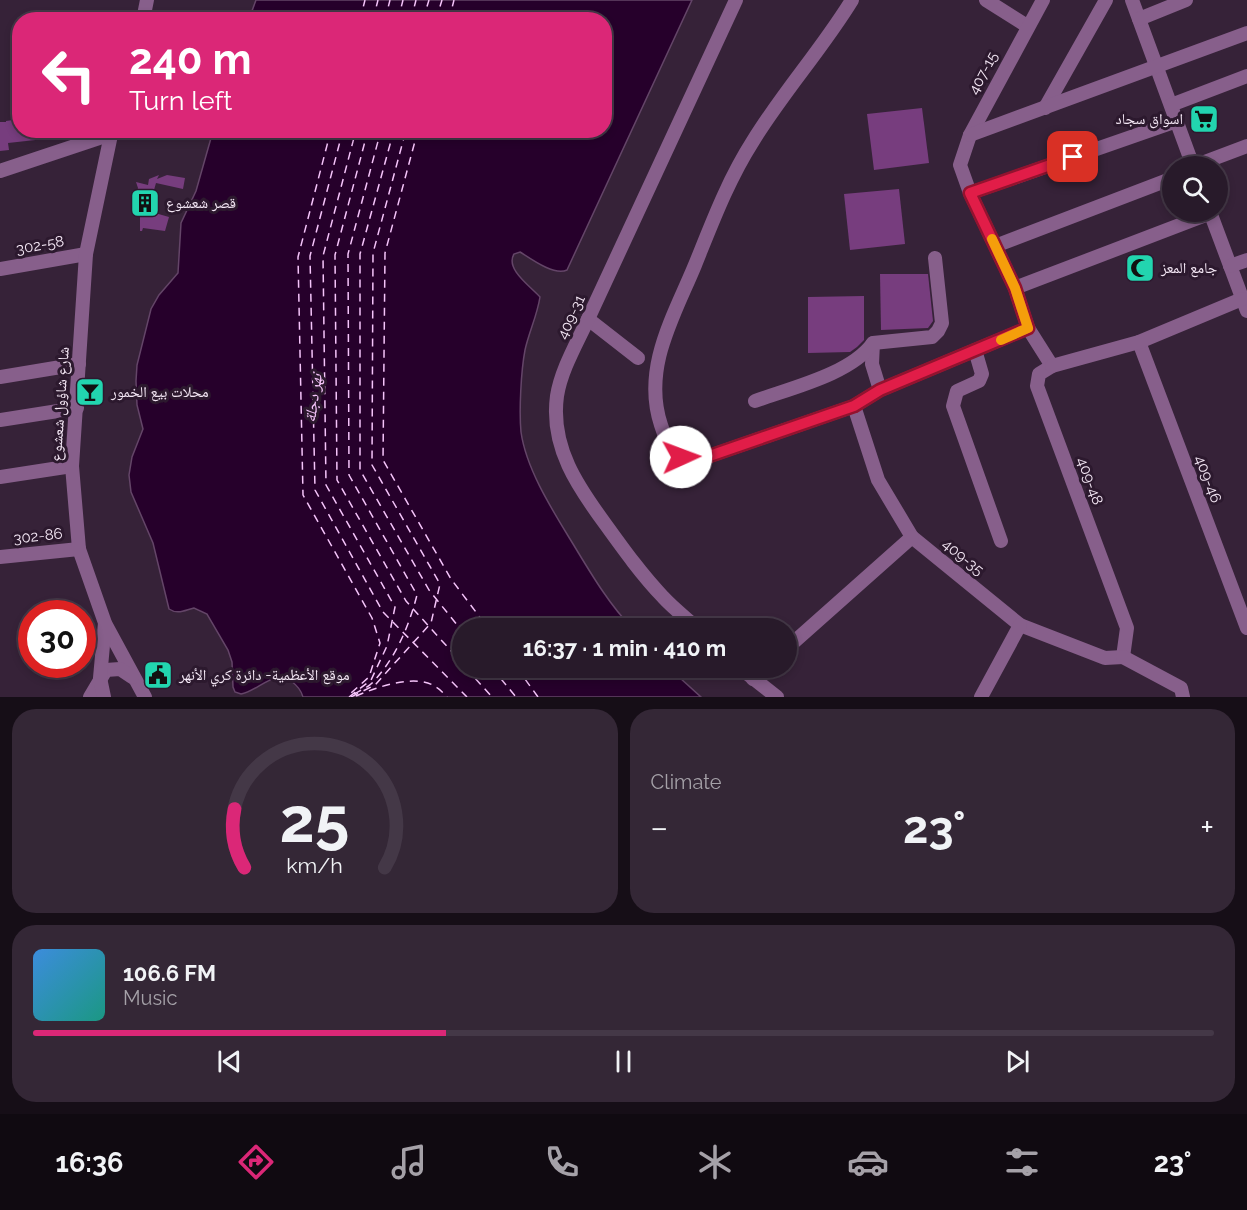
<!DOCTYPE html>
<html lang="en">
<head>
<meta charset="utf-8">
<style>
  body { margin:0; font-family:Raleway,"Noto Naskh Arabic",sans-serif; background:#342736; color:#f1f3f6; height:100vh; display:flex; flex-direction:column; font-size:22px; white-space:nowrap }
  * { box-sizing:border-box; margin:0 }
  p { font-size:20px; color:#a5a1a8 }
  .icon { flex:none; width:33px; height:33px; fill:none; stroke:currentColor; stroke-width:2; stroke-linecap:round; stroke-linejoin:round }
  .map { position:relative; height:697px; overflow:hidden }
  .drawer { display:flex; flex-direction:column; gap:12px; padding:12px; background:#160e17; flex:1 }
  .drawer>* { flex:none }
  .banner { position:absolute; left:12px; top:12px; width:600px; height:126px; border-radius:24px; box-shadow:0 3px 9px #0003,0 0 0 2px #443847; background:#db2777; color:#fff; overflow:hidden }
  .tools { position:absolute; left:1162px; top:156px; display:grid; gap:12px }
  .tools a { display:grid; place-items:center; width:66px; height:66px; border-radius:50%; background:#281a2a; box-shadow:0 3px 9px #0003,0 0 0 2px #443847; font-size:30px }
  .speed { position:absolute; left:18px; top:600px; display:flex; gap:12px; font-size:30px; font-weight:700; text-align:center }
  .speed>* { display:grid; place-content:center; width:78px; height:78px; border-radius:50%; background:#281a2a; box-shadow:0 3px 9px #0003,0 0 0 2px #443847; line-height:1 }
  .speed .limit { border:9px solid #d22; background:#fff; color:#111 }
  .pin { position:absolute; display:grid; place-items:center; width:51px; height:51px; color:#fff; margin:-26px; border-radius:12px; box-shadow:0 3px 9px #0006 }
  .me { position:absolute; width:66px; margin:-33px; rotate:88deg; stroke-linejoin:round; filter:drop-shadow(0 0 4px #0008) }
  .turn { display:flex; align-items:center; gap:21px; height:126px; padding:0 18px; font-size:27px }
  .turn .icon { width:78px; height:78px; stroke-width:2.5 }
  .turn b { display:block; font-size:42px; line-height:51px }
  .big { font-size:45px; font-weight:700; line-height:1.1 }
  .drawer .widget { flex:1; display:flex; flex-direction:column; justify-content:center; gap:9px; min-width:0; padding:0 21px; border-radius:24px; background:#342736 }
  .drawer .dial { align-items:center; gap:0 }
  .dial svg { height:156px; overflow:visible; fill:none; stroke:#443847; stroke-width:7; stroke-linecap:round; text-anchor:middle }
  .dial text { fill:#f1f3f6; stroke:none }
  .song { display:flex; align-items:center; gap:18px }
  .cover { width:72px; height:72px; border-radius:9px; background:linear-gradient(135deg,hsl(210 70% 55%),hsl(170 70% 35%)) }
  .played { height:6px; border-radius:3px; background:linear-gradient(90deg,#db2777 35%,#443847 35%) }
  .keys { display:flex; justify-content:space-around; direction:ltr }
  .heat { display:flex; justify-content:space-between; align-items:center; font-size:33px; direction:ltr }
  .drawer .tiles { flex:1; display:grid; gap:12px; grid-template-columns:1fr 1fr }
  .widget:last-child { grid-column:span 2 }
  .trip { position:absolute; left:452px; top:618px; width:345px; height:60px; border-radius:30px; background:#281a2a; box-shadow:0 3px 9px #0003,0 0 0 2px #443847; font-weight:700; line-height:60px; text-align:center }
  .menu { display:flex; height:96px; justify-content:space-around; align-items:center; background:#100a11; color:#a5a1a8 }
  .menu .icon { width:42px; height:42px }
  .menu .selected { color:#db2777 }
  .menu b { font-size:27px; color:#f1f3f6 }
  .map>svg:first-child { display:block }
  .water { fill:#26002b; stroke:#644568; stroke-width:1.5 }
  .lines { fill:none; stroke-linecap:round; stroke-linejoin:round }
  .ferry { stroke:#f5c4fa; stroke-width:1.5; stroke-dasharray:8 6; stroke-linecap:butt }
  .building { fill:#773d7e }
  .minor { stroke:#875f8b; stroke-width:14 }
  .route-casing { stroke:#92132f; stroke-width:15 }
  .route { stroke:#e11d48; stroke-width:10 }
  .slow { stroke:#f59e0b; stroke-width:10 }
  .labels { text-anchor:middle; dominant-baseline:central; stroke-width:6; stroke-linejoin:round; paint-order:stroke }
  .street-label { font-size:15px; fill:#f4e7f5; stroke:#2c192e }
  .poi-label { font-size:15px; fill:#f4e7f5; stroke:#2c192e; text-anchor:start }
  .water-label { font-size:16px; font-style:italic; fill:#f5c4fa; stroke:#2c192e }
</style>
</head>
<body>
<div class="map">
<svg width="1247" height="697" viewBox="0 0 1247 697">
  <rect width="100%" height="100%" fill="#362238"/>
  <path class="water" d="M256,0h436l-125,270c-13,6 -36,-11 -47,-18l-6,2c-9,15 16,32 26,43 -3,19 -11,35 -15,53 -4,21 -6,61 -4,82 5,36 30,76 49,107 19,31 37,63 62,89h-170v40h207l32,29h-398c-2,-7 -5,-11 -12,-16 -17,-12 -33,10 -50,13l-6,-2 -2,-5 -1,-25 -4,-12 -21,-36 -13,-6c-9,2 -16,7 -25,1l-16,-66 -22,-51 -2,-17 3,-18 11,-28 -6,-24 -1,-24 1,-16 14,-56 8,-14 19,-22 3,-50 15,-32 17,-60 391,-1v-110l-355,-1z"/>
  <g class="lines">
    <g class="ferry">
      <path d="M360,20l5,-20"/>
      <path d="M373,20l5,-20"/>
      <path d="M385,20l5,-20"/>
      <path d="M398,20l5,-20"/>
      <path d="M411,20l5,-20"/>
      <path d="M423,20l6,-20"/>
      <path d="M436,20l6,-20"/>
      <path d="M449,20l5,-20"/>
      <path d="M331,130l-33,127 5,238 69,123 8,25 -11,34 -18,16"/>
      <path d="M343,130l-33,126 5,234 68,122 84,85"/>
      <path d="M368,130l-33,125 2,225 69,121 56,62"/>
      <path d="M394,130l-34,124v216l69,120 33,41"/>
      <path d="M418,130l-33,123 -2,207 68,119 37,49"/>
      <path d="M466,668l26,29"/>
      <path d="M492,668l24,29"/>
      <path d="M517,668l21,29"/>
      <path d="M354,694c7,-4 15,-7 20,-13 22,-24 35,-55 43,-86l-68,-120 -1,-221 33,-124"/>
      <path d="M356,696c21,-9 60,-23 80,-9 4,2 8,7 11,10"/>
      <path d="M349,697l22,-17 16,-34 8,-39 -69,-122 -3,-229 33,-126"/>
      <path d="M351,697l24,-12 56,-62 9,-39 -68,-119 1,-212 33,-123"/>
    </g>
  </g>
  <g class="building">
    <path d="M922,108l7,55 -55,7 -7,-56z"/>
    <path d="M20,119v11h52v6l-64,7 1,7 -9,1v-29h6v3v-4z"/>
    <path d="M159,175l-2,4 10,-4 18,3 -2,11 -27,-6 -8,28 21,6 -4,14 -22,-3 -1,3h-2v-36l-4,-1 2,-6 -2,-6 12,3 1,-6z"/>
    <path d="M899,189l6,55 -55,6 -6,-56z"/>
    <path d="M880,274h48l5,47 -5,7 -47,2z"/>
    <path d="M864,296v44l-7,7 -7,5 -42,1v-56z"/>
  </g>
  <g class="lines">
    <g class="minor">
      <path d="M852,0c-30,49 -69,92 -99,141 -25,39 -41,82 -58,124 -21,51 -53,103 -34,160 7,22 10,29 34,36l159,-55 26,-16 148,-62"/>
      <path d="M986,0l41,26"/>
      <path d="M1043,0l-73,135 -10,30 10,28 45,95 13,40 24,38 -13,8 -2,12 90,242 -4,29"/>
      <path d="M1132,0l61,166"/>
      <path d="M1139,19l47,-19"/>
      <path d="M143,20l4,-20"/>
      <path d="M1171,105l76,-29"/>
      <path d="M1045,108l61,-108"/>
      <path d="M970,135l277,-102"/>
      <path d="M1194,166l53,-20"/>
      <path d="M0,171l111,-37"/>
      <path d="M970,193l207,-72"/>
      <path d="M1210,212l37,99"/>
      <path d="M995,246l178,-68"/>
      <path d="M1230,266l17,-6"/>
      <path d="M0,269l86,-15"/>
      <path d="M1015,288l196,-75"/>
      <path d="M588,319l50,39"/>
      <path d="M1139,342l108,286"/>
      <path d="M873,343l-1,21 8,26"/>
      <path d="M975,350l7,24 -3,7 -22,10 -4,15 48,135"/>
      <path d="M1052,366l87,-24 103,-43"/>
      <path d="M0,377l79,-13"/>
      <path d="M755,401c36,-13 96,-27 118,-58l59,-6 6,-6 4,-8 -7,-65"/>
      <path d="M854,406l24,74 34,57 108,88 85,33 18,-1"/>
      <path d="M0,420l77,-12"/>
      <path d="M0,477l72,-11"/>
      <path d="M0,557l79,-8"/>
      <path d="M106,625l39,72"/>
      <path d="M697,628c-11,-10 -24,-20 -34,-31 -21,-22 -39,-47 -57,-72 -28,-38 -56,-78 -49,-129 4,-26 20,-53 31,-77l148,-319"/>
      <path d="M786,649l126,-112"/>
      <path d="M1123,657l58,31 2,9"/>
      <path d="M740,668l37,29"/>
      <path d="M753,679l12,-11"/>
      <path d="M90,697l16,-27 14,-1 12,8"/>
      <path d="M104,697l-4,-19 5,-55 -26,-74 -7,-83 14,-212 26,-124"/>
      <path d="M981,697l39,-72"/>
    </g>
  </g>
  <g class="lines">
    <g class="route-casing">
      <path id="route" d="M681,457l14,4 159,-55 26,-16 148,-62 -13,-40 -45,-95 103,-36"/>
    </g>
    <use href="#route" class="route"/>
    <path class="slow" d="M992,239l23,49 13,40 -27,12"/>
  </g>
  <defs>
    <g id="supermarket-square" transform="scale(1.5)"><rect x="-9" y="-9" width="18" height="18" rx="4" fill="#22d5af" stroke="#2c192e"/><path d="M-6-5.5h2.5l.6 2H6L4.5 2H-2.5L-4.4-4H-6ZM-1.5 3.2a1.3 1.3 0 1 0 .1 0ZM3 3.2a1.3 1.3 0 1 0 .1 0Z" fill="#111"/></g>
    <g id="building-square" transform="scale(1.5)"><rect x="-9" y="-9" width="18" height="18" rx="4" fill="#22d5af" stroke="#2c192e"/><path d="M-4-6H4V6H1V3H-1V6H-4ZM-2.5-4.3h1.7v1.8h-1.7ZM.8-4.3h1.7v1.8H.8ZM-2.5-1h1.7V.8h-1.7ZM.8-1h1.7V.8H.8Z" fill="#111"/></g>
    <g id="mosque-square" transform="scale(1.5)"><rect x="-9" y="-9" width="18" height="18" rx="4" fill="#22d5af" stroke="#2c192e"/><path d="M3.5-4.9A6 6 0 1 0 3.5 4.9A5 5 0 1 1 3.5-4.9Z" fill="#111"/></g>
    <g id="bar-square" transform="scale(1.5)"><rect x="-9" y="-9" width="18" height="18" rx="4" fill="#22d5af" stroke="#2c192e"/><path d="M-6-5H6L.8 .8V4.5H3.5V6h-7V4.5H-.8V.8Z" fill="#111"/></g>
    <g id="civic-square" transform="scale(1.5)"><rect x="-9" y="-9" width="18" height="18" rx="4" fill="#22d5af" stroke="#2c192e"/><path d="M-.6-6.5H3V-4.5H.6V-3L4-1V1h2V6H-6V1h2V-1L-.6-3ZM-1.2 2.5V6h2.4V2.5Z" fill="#111"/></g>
  </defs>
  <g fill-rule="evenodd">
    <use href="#supermarket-square" x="1204" y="119"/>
    <use href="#building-square" x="145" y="203"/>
    <use href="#mosque-square" x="1140" y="268"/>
    <use href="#bar-square" x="90" y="392"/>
    <use href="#civic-square" x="158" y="675"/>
  </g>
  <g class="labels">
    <g class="street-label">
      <text transform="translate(983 73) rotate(-62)">407-15</text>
      <text transform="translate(40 245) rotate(-10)">302-58</text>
      <text transform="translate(571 317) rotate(-65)">409-31</text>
      <text transform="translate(60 404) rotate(-86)">شارع شاؤول شعشوع</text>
      <text transform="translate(1208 479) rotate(69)">409-46</text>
      <text transform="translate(1090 481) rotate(70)">409-48</text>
      <text transform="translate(38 536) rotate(-6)">302-86</text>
      <text transform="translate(963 557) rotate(39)">409-35</text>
    </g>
    <g class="poi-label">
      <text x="1183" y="119" text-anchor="end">اسواق سجاد</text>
      <text x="166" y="203">قصر شعشوع</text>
      <text x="1161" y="268">جامع المعز</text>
      <text x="111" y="392">محلات بيع الخمور</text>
      <text x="179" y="675">موقع الأعظمية- دائرة كري الأنهر</text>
    </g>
    <g class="water-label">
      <text transform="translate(313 398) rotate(-82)">نهر دجلة</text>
    </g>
  </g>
</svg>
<div class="tools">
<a><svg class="icon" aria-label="search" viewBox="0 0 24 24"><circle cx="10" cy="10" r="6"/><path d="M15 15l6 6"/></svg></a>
</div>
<div class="speed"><div class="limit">30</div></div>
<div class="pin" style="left:1073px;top:157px;background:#d93025"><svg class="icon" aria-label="arrive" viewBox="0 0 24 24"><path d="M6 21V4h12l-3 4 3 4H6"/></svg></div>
<svg class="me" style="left:681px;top:457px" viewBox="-20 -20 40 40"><circle r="19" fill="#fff"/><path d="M0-13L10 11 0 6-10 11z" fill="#e11d48"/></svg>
<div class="trip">16:37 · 1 min · 410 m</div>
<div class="banner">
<div class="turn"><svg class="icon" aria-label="left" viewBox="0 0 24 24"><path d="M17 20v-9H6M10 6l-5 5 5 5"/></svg><div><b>240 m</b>Turn left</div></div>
</div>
</div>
<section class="drawer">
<div class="tiles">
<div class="widget dial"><svg viewBox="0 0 100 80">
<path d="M14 69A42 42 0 1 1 86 69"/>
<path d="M14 69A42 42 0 0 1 9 39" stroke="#db2777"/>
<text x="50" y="56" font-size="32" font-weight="700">25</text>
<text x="50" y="72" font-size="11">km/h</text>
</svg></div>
<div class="widget"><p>Climate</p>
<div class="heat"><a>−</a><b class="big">23°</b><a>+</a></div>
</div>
<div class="widget">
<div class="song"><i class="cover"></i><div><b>106.6 FM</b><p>Music</p></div></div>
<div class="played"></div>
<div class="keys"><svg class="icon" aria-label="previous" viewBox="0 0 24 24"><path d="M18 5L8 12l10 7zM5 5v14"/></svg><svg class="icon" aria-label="pause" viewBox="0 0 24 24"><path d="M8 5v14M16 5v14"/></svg><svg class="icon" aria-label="next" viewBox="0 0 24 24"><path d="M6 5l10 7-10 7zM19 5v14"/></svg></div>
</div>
</div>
</section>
<nav class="menu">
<b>16:36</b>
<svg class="icon selected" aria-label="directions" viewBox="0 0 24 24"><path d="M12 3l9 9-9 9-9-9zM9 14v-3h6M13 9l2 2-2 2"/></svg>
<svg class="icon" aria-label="music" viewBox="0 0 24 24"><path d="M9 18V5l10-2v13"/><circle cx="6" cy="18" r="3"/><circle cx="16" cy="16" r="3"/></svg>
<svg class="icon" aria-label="phone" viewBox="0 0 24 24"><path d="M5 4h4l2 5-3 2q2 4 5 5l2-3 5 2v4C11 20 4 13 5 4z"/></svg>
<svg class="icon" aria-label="climate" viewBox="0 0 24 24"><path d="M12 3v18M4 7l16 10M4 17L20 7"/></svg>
<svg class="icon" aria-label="car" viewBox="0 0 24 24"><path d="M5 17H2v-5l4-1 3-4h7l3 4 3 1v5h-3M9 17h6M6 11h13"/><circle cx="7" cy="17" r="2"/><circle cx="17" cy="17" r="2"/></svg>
<svg class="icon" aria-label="filters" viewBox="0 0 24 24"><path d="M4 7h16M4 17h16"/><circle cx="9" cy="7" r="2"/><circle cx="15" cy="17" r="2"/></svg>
<b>23°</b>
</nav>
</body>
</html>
